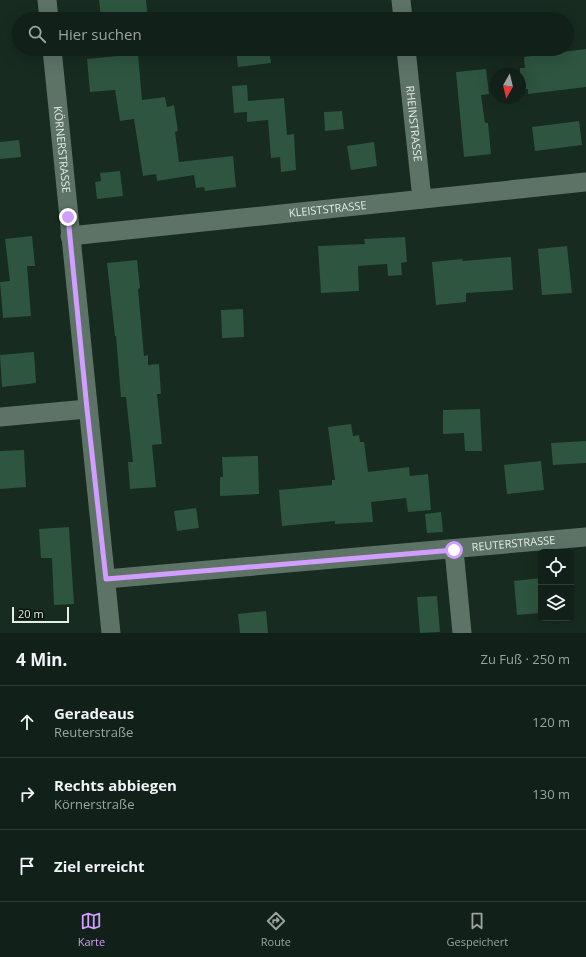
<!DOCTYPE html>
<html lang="de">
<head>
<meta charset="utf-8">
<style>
  body { margin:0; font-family:"Open Sans",sans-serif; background:#1a2821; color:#f1f3f6 }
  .controls { position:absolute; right:12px; bottom:12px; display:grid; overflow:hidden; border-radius:6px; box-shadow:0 4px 16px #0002 }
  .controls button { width:36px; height:36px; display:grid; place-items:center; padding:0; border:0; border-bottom:1px solid #303e37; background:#112018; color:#f1f3f6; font:20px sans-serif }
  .compass { position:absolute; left:490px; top:68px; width:36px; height:36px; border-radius:50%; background:#112018; box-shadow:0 4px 16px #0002; rotate:188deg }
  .scale { position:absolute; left:12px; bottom:10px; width:57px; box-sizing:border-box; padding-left:4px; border:2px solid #e1ede5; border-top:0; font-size:11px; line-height:14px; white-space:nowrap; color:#e1ede5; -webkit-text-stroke:3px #09120c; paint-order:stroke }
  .stop { position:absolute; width:12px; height:12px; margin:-9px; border:3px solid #d19dfe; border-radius:50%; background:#fff }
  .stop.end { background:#d19dfe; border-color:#fff; box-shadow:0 1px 4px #0008 }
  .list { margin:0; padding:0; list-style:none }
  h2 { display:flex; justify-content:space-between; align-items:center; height:52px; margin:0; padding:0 16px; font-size:17px }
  h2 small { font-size:13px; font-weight:400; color:#9ca3a2 }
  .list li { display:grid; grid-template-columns:26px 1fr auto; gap:12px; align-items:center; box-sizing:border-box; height:72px; padding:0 16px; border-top:1px solid #303e37 }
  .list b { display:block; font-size:15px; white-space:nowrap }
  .list p { margin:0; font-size:13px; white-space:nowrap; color:#9ca3a2 }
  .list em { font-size:13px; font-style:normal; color:#9ca3a2 }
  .icon { flex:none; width:22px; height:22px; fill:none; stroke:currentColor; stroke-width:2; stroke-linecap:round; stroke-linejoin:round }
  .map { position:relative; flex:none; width:586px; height:633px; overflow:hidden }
  .search { position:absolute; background:#112018; box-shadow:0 4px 16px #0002; left:12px; right:12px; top:12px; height:44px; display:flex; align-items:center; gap:10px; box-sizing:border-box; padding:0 14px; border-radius:22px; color:#9ca3a2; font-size:15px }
  .sheet { height:268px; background:#112018 }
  nav { display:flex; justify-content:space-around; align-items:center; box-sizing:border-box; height:56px; border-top:1px solid #303e37; background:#112018; font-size:11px; color:#9ca3a2 }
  nav a { display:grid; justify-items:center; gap:2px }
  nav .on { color:#d19dfe }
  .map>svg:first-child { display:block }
  .building { fill:#2d553f }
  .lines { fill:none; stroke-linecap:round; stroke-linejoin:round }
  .minor { stroke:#5d7366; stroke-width:19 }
  .route { stroke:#d19dfe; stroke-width:5 }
  .labels { text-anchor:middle; stroke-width:3; stroke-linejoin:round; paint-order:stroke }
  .street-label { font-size:11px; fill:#e1ede5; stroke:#09120c }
</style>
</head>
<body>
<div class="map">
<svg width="586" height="633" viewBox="0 0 586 633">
  <rect width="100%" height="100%" fill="#172b20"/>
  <!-- building -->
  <path class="building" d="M99,0H146L148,19H101Z
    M236,49H269L271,63L238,67Z
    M586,49V87L528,94V89L520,90V68H525L524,57Z
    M138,54L142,100L165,97L167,107L174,105L178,131L175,132L179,162L233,156L236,187L205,191L204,187L196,188L194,175L157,181L156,174L143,176L134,119L120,121L115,90L90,92L87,59Z
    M486,69L489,94L481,95L485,123H488L491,154L464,157L456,72Z
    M247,85L248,101L284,98L287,135L294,134L296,170L281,172L280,157L271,158L268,120L247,122V112L234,113L232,86Z
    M342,111L344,129L325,131L324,112Z
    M579,121L582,145L535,151L532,127Z
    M19,140L21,157L0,159V142Z
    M374,142L377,166L351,170L347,146Z
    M120,171L123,196L97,199L95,182L101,181L100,173Z
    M32,236L35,266H27L31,316L3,318L0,282L10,281L5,239Z
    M405,237L407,262L401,263L402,275L388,276L387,264L358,266L359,291L321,293L318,246L365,244L364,239Z
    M567,246L572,293L542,295L538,249Z
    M511,257L513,290L466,293V302L436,305L432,262L462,259L463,261Z
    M137,260L140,288L138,289L144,356L148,355V365L159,364L161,394H157L162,444L152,445L156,487L130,489L128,462H133L126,397H121L116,336H115L107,263Z
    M243,309L244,337L222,338L221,310Z
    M34,352L36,383L2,387L0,355Z
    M480,409L482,451H465L464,433L443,434V410Z
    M351,424L353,436L359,435L360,442H364L368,472L409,467L410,476L428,474L431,510L408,512L406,498L371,502L373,522L335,524V521L282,526L279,490L332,485V480H335L328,427Z
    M586,441V463L553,465L551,443Z
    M24,450L26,487L0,489V451Z
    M258,456L259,494L220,496V477H223L222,457Z
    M541,461L544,490L507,494L504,465Z
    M196,508L199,528L177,531L174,511Z
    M441,512L443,532L427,533L425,514Z
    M69,527L74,604L54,605L52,558H41L39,529Z
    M541,578V613L517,615L514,581Z
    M437,596L440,632L420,633L417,597Z
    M266,611L268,633H240L238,614Z"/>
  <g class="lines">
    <!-- minor -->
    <g class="minor">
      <path d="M47,0L49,19"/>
      <path d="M401,0L403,19"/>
      <path id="s1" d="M52,49L111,633"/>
      <path id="s2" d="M406,49L422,199"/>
      <path id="s3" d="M70,236L586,182"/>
      <path d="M0,417L87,409"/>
      <path d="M454,550L462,633"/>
      <path id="s4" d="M106,579L586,537"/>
    </g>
  </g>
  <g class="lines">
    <!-- route -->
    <path class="route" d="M68,217L87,409L106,579L454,550"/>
  </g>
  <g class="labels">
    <!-- street labels -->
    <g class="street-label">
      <text dy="4" stroke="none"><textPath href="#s2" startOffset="75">RHEINSTRASSE</textPath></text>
      <text dy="4" stroke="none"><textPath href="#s1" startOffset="101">KÖRNERSTRASSE</textPath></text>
      <text dy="4" stroke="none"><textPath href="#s3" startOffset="259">KLEISTSTRASSE</textPath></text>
      <text dy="4" stroke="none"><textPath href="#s4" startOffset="409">REUTERSTRASSE</textPath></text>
    </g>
  </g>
</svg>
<div class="controls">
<button><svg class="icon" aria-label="locate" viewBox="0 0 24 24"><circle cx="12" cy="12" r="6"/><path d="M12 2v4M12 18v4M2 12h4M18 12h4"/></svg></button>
<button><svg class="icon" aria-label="layers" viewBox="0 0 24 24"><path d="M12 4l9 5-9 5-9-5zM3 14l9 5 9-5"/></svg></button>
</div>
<svg class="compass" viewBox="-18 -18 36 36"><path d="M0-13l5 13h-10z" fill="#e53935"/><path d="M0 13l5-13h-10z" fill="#9ca3a2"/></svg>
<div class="scale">20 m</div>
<div class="stop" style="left:454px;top:550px"></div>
<div class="stop end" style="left:68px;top:217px"></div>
<div class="search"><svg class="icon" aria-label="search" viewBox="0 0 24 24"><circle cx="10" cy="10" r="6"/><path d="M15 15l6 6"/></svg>Hier suchen</div>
</div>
<section class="sheet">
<h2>4 Min.<small>Zu Fuß · 250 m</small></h2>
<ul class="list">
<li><svg class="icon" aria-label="ahead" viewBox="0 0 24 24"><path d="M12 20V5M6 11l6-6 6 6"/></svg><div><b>Geradeaus</b><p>Reuterstraße</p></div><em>120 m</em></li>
<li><svg class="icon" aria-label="right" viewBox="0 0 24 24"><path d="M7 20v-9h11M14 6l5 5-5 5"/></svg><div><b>Rechts abbiegen</b><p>Körnerstraße</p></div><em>130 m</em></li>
<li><svg class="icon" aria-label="arrive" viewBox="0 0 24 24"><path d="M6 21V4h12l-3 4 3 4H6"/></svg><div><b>Ziel erreicht</b></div></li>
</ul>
</section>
<nav>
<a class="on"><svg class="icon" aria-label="map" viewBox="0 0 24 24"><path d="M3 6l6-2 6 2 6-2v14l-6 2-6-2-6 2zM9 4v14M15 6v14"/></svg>Karte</a>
<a><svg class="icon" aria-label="directions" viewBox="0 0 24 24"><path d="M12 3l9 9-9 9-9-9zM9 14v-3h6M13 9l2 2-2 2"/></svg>Route</a>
<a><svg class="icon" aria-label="saved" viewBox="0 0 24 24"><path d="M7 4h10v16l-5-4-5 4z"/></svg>Gespeichert</a>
</nav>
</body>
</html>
